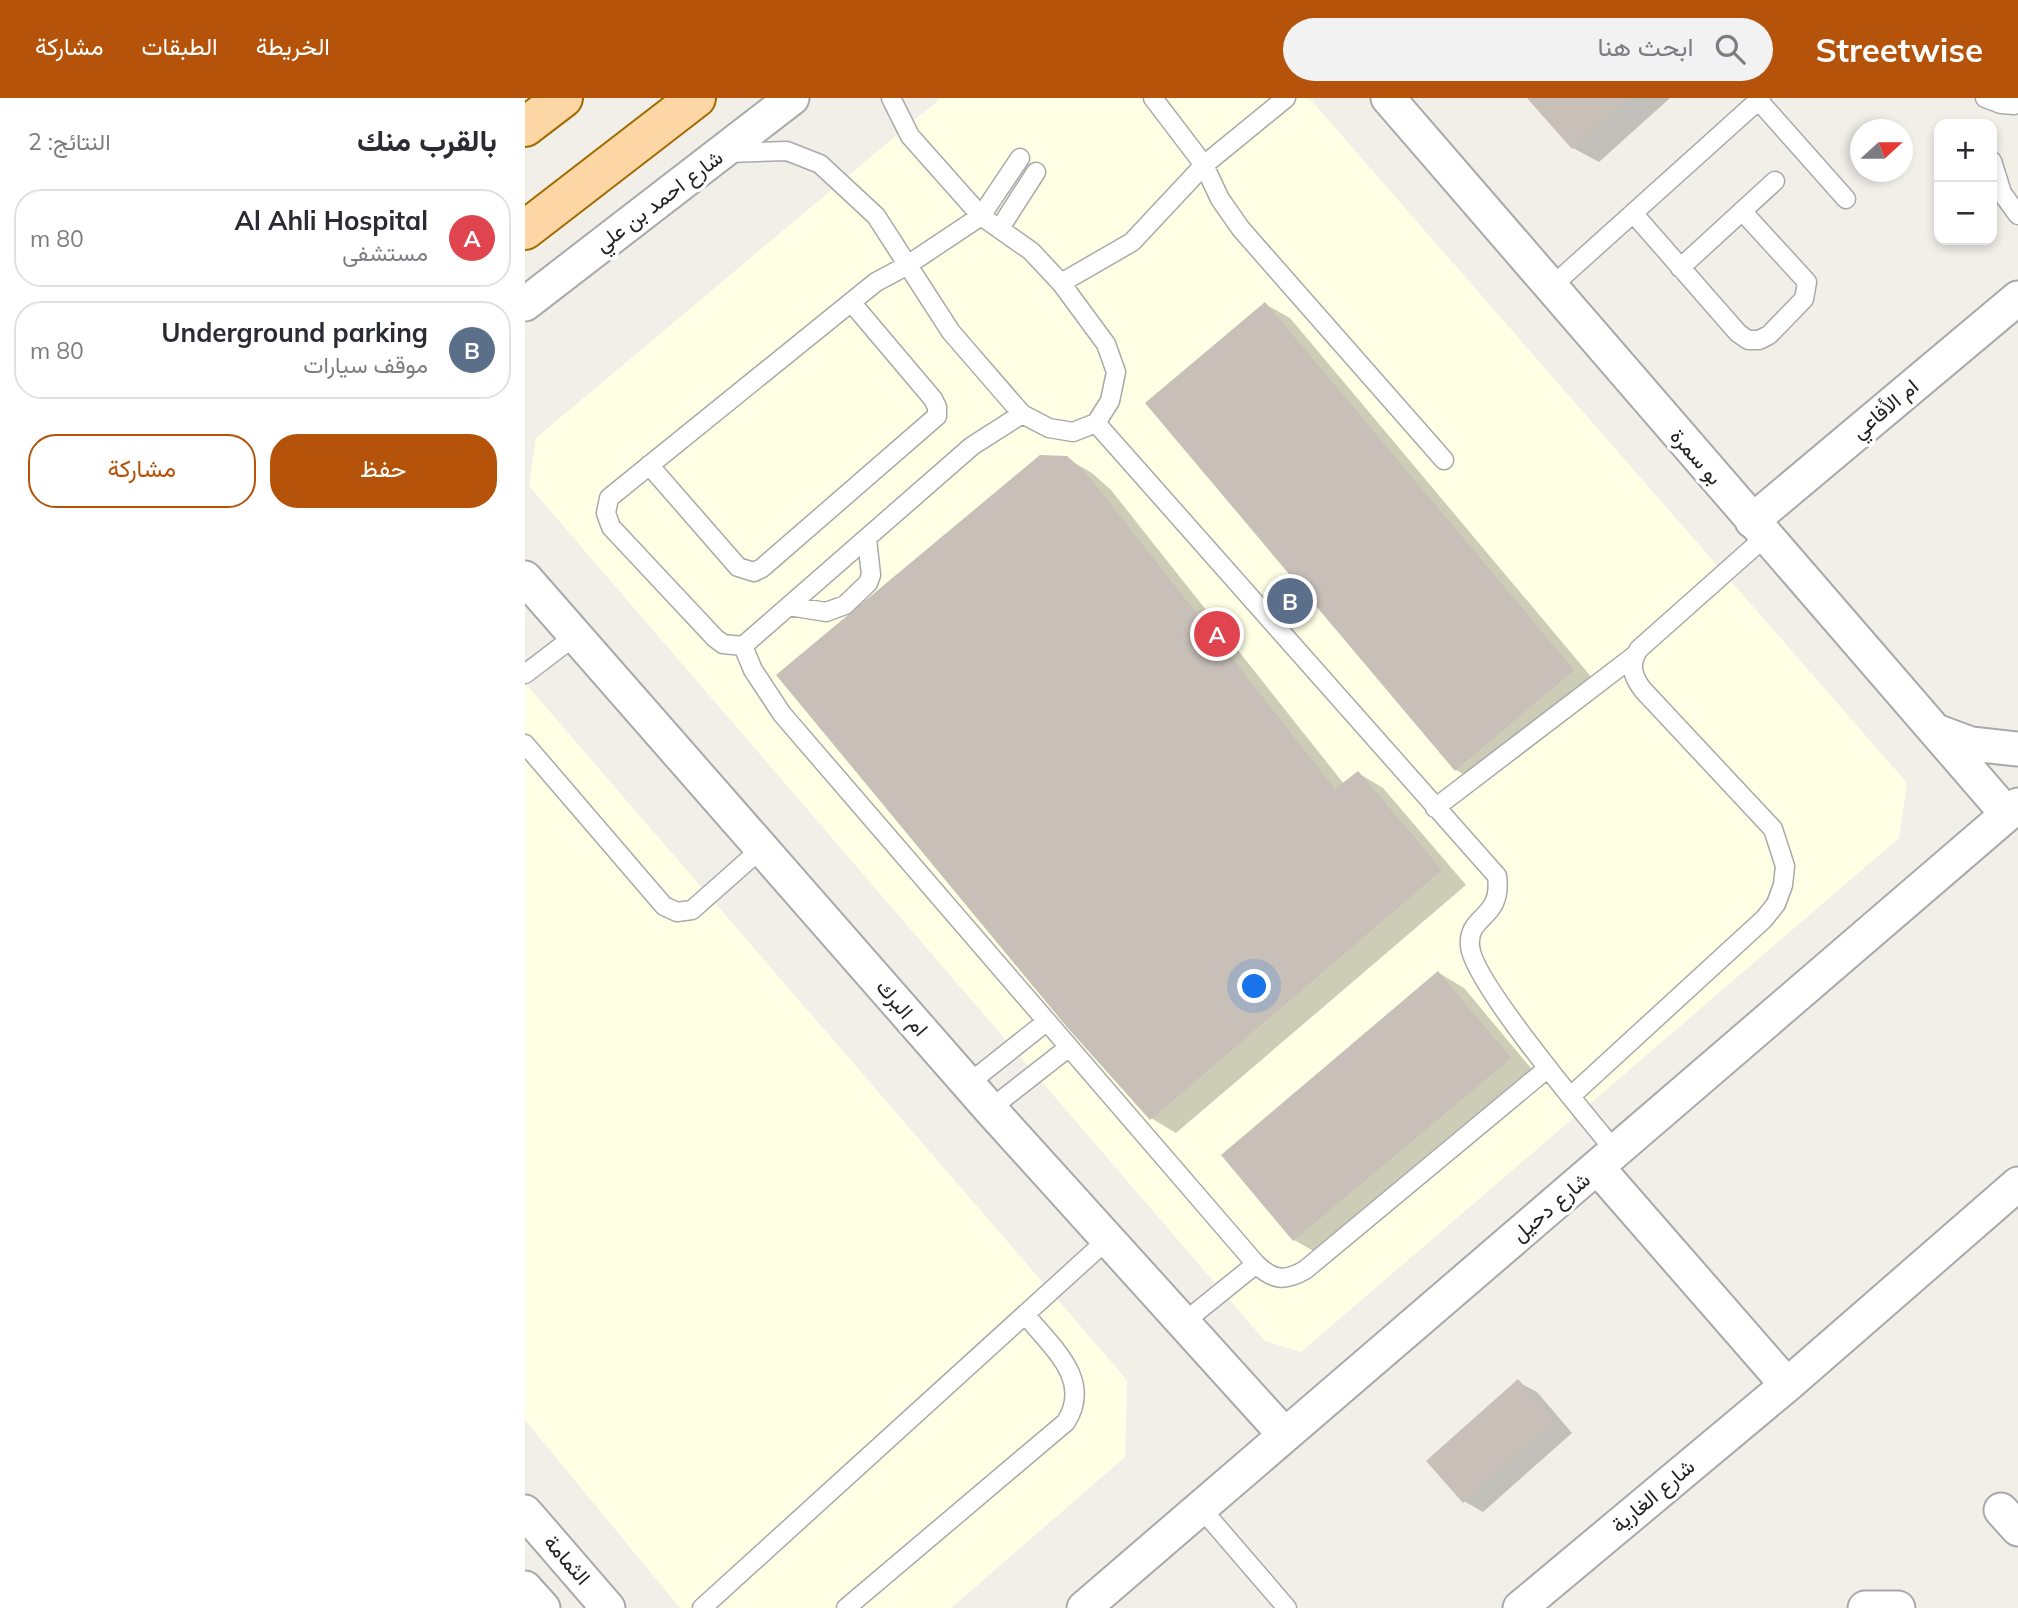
<!DOCTYPE html>
<html lang="ar">
<head>
<meta charset="utf-8">
<style>
  body { margin:0; font-family:Mulish,Vazirmatn,sans-serif; background:#f2f2f3; color:#2b2b33; direction:rtl }
  .controls { position:absolute; right:21px; top:21px; display:grid; overflow:hidden; border-radius:14px; box-shadow:0 4px 10px #0003 }
  .controls button { width:63px; height:63px; display:grid; place-items:center; padding:0; border:0; border-bottom:2px solid #e1e1e2; background:#fff; color:#2b2b33; font:35px sans-serif }
  .compass { position:absolute; left:1325px; top:21px; width:63px; height:63px; border-radius:50%; background:#fff; box-shadow:0 4px 10px #0003; rotate:69deg }
  .you { position:absolute; left:730px; top:889px; width:24px; height:24px; margin:-18px; border:5px solid #fff; border-radius:50%; background:#1a73e8; box-shadow:0 0 0 10px #1a73e833 }
  .badge { display:grid; place-items:center; width:46px; height:46px; border-radius:50%; background:#b45309; color:#fff; font-size:23px; font-weight:700 }
  .pin { position:absolute; translate:-50% -50%; border:4px solid #fff; box-shadow:0 2px 7px #0006 }
  .list { margin:0; padding:0; list-style:none }
  h2 { display:flex; justify-content:space-between; align-items:center; height:91px; margin:0; padding:0 28px; font-size:30px }
  h2 small { font-size:23px; font-weight:400; color:#7c7c81 }
  .list li { display:grid; grid-template-columns:46px 1fr auto; gap:21px; align-items:center; box-sizing:border-box; height:98px; margin:0 14px 14px; padding:0 14px; border:2px solid #e1e1e2; border-radius:28px }
  .list b { display:block; font-size:26px; white-space:nowrap }
  .list p { margin:0; font-size:23px; white-space:nowrap; color:#7c7c81 }
  .list em { font-size:23px; font-style:normal; color:#7c7c81 }
  .actions { display:flex; gap:14px; padding:21px 28px }
  .actions a { flex:1; padding:16px 0; border:2px solid #b45309; border-radius:28px; text-align:center; font-size:24px; color:#b45309 }
  .actions .main { background:#b45309; color:#fff }
  .icon { flex:none; width:38px; height:38px; fill:none; stroke:currentColor; stroke-width:2; stroke-linecap:round; stroke-linejoin:round }
  .map { position:relative; flex:none; width:1493px; height:1510px; overflow:hidden; direction:ltr }
  header { display:flex; align-items:center; gap:42px; box-sizing:border-box; height:98px; padding:0 35px; background:#b45309; color:#fff }
  header strong { font-size:33px }
  nav { display:flex; gap:38px; margin-inline-start:auto; font-size:24px }
  .search { width:490px; height:63px; background:#f2f2f3; display:flex; align-items:center; gap:18px; box-sizing:border-box; padding:0 24px; border-radius:38px; color:#7c7c81; font-size:26px }
  main { display:flex }
  aside { flex:1; background:#fff }
  .map>svg:first-child { display:block }
  .education { fill:#ffffe5 }
  .shadow { fill:#0003 }
  .building { fill:#c7bfb8 }
  .lines { fill:none; stroke-linecap:round; stroke-linejoin:round }
  .lane-casing { stroke:#a9a9a9; stroke-width:21 }
  .street-casing { stroke:#a9a9a9; stroke-width:37 }
  .primary-casing { stroke:#a06b00; stroke-width:42 }
  .lane { stroke:#fff; stroke-width:18 }
  .street { stroke:#fff; stroke-width:33 }
  .primary { stroke:#fcd6a4; stroke-width:38 }
  .labels { text-anchor:middle; stroke-width:7; stroke-linejoin:round; paint-order:stroke }
  .street-label { font-size:21px; fill:#222; stroke:#fff }
</style>
</head>
<body>
<header>
<strong>Streetwise</strong>
<div class="search"><svg class="icon" aria-label="search" viewBox="0 0 24 24"><circle cx="10" cy="10" r="6"/><path d="M15 15l6 6"/></svg>ابحث هنا</div>
<nav><a>الخريطة</a><a>الطبقات</a><a>مشاركة</a></nav>
</header>
<main>
<div class="map">
<svg width="1493" height="1510" viewBox="0 0 1493 1510">
  <rect width="100%" height="100%" fill="#f2efe9"/>
  <!-- education -->
  <path class="education" d="M416,0H784L1382,685L1374,740L776,1254L740,1243L4,388L11,340Z
    M0,585L602,1282L600,1359L426,1510H155L0,1322Z"/>
  <!-- shadow -->
  <path class="shadow" d="M1004,0H1145L1074,64L1048,50Z
    M740,206L765,220L1073,587L956,686L931,672Z
    M541,360L567,375L586,392L819,686L833,675L858,690L941,787L651,1035L626,1020Z
    M914,875L939,890L1010,975L794,1156L769,1142Z
    M993,1284L1012,1294L1047,1335L958,1414L939,1403Z"/>
  <!-- building -->
  <path class="building" d="M1002,0H1104L1047,51Z
    M740,204L1049,572L930,673L620,305Z
    M515,357L542,358L561,375L810,691L833,673L917,772L625,1022L541,928L251,577Z
    M913,873L986,960L768,1143L696,1057Z
    M993,1281L1030,1323L938,1405L901,1363Z"/>
  <g class="lines">
    <defs>
      <path id="lane" d="M628,0L679,67L761,0
        M1460,0L1476,6L1489,7
        M1234,3L1321,101
        M203,55L262,53L295,66L351,118L426,234L497,316L524,330L548,334L571,325L585,303L591,274L581,246L536,185L506,153L456,118L385,38L366,0
        M495,60L456,118L381,168L351,184L84,400L81,415L86,429L190,540L198,546L218,548L447,348L497,316
        M1467,63L1477,95L1493,117
        M1108,115L1213,235L1223,242H1234L1244,237L1279,201L1282,184L1217,113
        M475,130L511,74
        M1155,170L1250,83
        M536,185L607,144L679,67L695,101L716,131L919,362
        M1026,189L1236,0
        M571,325L972,778C978,822 942,816 945,848C947,883 1063,1020 1091,1054
        M124,367L213,469L229,474L237,470L412,318V309L408,301L326,204
        M264,508L301,514L320,507L343,485L346,477L342,441
        M218,548L228,572L257,616L731,1166C748,1182 759,1184 780,1172L1023,970
        M0,576L50,538
        M0,646L139,808L152,814L167,812L237,750
        M910,710L1109,558
        M443,986L521,924
        M1046,998L1239,821L1251,806L1258,787L1260,768L1248,731L1118,592C1107,578 1104,566 1114,551L1240,439
        M465,1011L543,950
        M658,1225L731,1166
        M675,1409L762,1510
        M177,1510L583,1141
        M321,1510L541,1324C568,1281 526,1249 500,1216"/>
      <path id="street" d="M863,0L1482,716
        M0,206L267,0
        M1227,423L1493,200
        M0,480L465,1011L759,1336
        M1411,633L1446,646L1493,651
        M1072,1069L1262,1287
        M1476,1412L1493,1431
        M0,1414L83,1510
        M0,1490L18,1510
        M559,1510L1493,707
        M995,1510L1262,1287L1493,1086
        M1340,1510H1373"/>
      <path id="primary" d="M0,29L38,0
        M0,132L171,0"/>
    </defs>
    <!-- lane casing -->
    <use href="#lane" class="lane-casing"/>
    <!-- street casing -->
    <use href="#street" class="street-casing"/>
    <!-- primary casing -->
    <use href="#primary" class="primary-casing"/>
    <!-- lane -->
    <use href="#lane" class="lane"/>
    <!-- street -->
    <use href="#street" class="street"/>
    <!-- primary -->
    <use href="#primary" class="primary"/>
  </g>
  <g class="labels">
    <!-- street labels -->
    <g class="street-label">
      <text transform="translate(134 103) rotate(-37)" y="7">شارع احمد بن علي</text>
      <text transform="translate(1360 311) rotate(-40)" y="7">ام الأفاعي</text>
      <text transform="translate(1171 359) rotate(49)" y="7">بو سمرة</text>
      <text transform="translate(377 910) rotate(49)" y="7">ام البرك</text>
      <text transform="translate(1026 1109) rotate(-40)" y="7">شارع دحيل</text>
      <text transform="translate(1128 1398) rotate(-40)" y="7">شارع الغارية</text>
      <text transform="translate(42 1462) rotate(49)" y="7">الثمامة</text>
    </g>
  </g>
</svg>
<div class="controls">
<button>+</button>
<button>−</button>
</div>
<svg class="compass" viewBox="-18 -18 36 36"><path d="M0-13l5 13h-10z" fill="#e53935"/><path d="M0 13l5-13h-10z" fill="#7c7c81"/></svg>
<div class="you"></div>
<div class="pin badge" style="left:692px;top:536px;background:#e0444e">A</div>
<div class="pin badge" style="left:765px;top:503px;background:#5c6f8a">B</div>
</div>
<aside>
<h2>بالقرب منك<small>النتائج: 2</small></h2>
<ul class="list">
<li><span class="badge" style="background:#e0444e">A</span><div><b>Al Ahli Hospital</b><p>مستشفى</p></div><em>80 m</em></li>
<li><span class="badge" style="background:#5c6f8a">B</span><div><b>Underground parking</b><p>موقف سيارات</p></div><em>80 m</em></li>
</ul>
<div class="actions"><a class="main">حفظ</a><a>مشاركة</a></div>
</aside>
</main>
</body>
</html>
